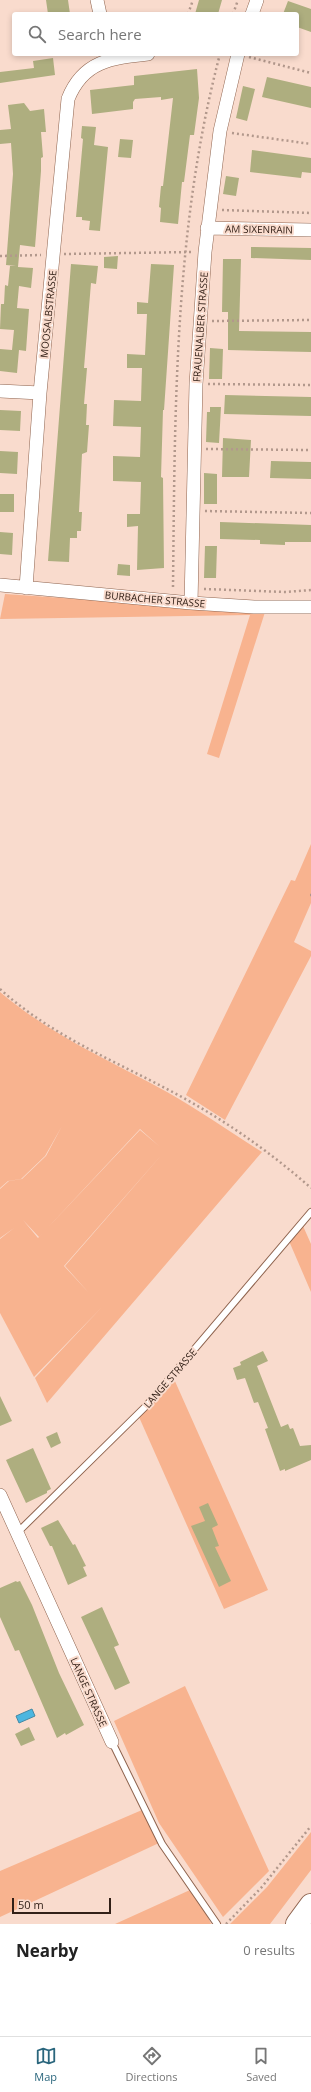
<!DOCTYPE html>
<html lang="en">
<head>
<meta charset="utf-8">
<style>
  body { margin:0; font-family:"Open Sans",sans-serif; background:#f6f6f6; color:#222 }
  .scale { position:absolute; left:12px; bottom:10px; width:99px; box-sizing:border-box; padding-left:4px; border:2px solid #322017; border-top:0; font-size:11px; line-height:14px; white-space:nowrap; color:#322017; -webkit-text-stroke:3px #f9dbcd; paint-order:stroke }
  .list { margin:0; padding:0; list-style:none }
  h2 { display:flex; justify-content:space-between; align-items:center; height:52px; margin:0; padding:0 16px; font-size:17px }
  h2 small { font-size:13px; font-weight:400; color:#767676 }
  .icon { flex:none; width:22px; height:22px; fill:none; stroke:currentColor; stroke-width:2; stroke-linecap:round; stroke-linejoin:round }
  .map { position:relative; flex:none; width:311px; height:1924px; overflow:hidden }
  .search { position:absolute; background:#fff; box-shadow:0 2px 6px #0003; left:12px; right:12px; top:12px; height:44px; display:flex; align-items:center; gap:10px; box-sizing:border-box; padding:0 14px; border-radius:4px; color:#767676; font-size:15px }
  .sheet { height:112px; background:#fff }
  nav { display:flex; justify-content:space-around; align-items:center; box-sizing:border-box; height:56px; border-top:1px solid #e0e0e0; background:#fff; font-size:11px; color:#767676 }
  nav a { display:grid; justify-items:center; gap:2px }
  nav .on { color:#2a667d }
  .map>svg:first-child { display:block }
  .green { fill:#f8b38f; fill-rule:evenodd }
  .water { fill:#4cb6e0; stroke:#4489a4 }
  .building { fill:#aeae7f }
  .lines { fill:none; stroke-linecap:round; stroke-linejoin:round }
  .lane-casing { stroke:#8f644f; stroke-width:8 }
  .street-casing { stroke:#8f644f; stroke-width:14 }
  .highway-casing { stroke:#8f644f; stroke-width:24 }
  .path { stroke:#b2988c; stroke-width:2.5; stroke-dasharray:2 3; stroke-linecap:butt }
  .lane { stroke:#fff; stroke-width:6 }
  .street { stroke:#fff; stroke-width:13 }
  .highway { stroke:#fff; stroke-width:22 }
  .labels { text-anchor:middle; stroke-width:4; stroke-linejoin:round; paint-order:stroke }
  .street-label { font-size:10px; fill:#322017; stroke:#f9dbcd }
</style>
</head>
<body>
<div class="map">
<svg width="311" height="1924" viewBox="0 0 311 1924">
  <rect width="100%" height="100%" fill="#f9dbcd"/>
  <!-- green -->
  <path class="green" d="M5,594L265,612L219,758L207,754L250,615L0,619Z
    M311,844V903L294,942L311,951V956L225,1120L186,1095L291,880L295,881Z
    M0,992C52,1036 109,1060 167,1092C199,1110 230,1132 262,1152L47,1403L35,1378L102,1307L34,1377L0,1313V1239L14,1228L0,1238V1189L9,1181L22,1179L46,1156L62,1126L103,1084L62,1126L45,1156L21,1179L8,1181L0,1188ZM140,1129L159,1146L140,1130L38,1238L23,1220L39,1237ZM165,1151L65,1266L89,1293L64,1266Z
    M303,1226L311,1244V1292L289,1241Z
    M174,1379L268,1590L224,1609L139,1417Z
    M185,1686L269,1871L223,1917L159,1823L114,1721Z
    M142,1810L159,1843L0,1917V1871Z
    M311,1832V1870L270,1924H230L267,1887Z
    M190,1890L208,1917L211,1924H115Z"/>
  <!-- water -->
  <path class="water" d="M32,1709L35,1716L19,1723L16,1716Z"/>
  <!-- building -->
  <path class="building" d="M46,0H68L70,14H48Z
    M199,0H222L218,14H195Z
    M288,1L311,9V32L297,27V14H283Z
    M53,58L55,75L0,83V72L34,68L33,61Z
    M197,69L199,98L194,135H190L184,182H182L178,224L160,222L161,208L159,207L161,186H163L173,98L161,100V97L135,99L133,102V109L92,114L90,90L134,85V76Z
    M267,77L311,87V108L262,97Z
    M243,86L255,89L247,121L236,118Z
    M24,103L30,111L44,109L46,132H41L43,157L41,158V171L35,247L20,245L18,267L33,268L31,288L19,286L17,308L29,309L26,351L19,350L17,373L0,371V349L12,350L14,330L0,329L1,304H4L5,285L8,286L10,266H16L6,265L13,174L11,143L0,144V130L11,129L8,105Z
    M82,126L96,127L94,145L108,147L100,231L89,230L90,221L82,220V217H76L83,139L81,138Z
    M120,139L133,140L131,158L118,157Z
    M252,150L311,158V173L302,172L301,178L250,172Z
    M226,176L239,178L236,196L223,194Z
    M251,247L311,248V260L251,258Z
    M118,256L117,269L104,268V257Z
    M223,259H241L239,331L311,332V352L228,350V312H222Z
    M71,264L98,266L96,284L91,283L84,368H87L84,404H87L86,425H89L87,452L82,454L79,512H82L81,531H77V538H70L69,562L48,561Z
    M151,264L174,265L164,410H163L161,477L163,478L164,568L137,570L138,526L127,527V514H140L141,482L113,481V456L140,457L141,427L113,426L114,400L141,401L142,368H127V354L145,355L147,314H137V302L148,303Z
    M210,348L223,349L222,379H209Z
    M225,395L311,397V416L224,414Z
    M210,407H221L219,443L206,442L207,412H210Z
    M0,410L21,411L20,431L0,430Z
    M223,438L251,440L249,477H222Z
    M0,451L18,452L17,474L0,473Z
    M271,461L311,462V479L270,478Z
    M204,473L217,474V504H204Z
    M0,494H14V512H0Z
    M220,522L311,525V542H285V545L260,544V540L220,539Z
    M0,532L13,533L12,555L0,554Z
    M205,546H217L216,578H204Z
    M118,564L130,565V576L117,575Z
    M263,1351L268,1361L257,1366L281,1427L288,1424L290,1429L293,1428L300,1446L311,1445V1460L285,1471V1469L280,1471L265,1429L268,1428L258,1402L254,1403L245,1378L237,1380L233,1368L241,1365L240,1362Z
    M0,1396L12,1421L0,1426Z
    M57,1432L61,1443L51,1448L46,1437Z
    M33,1448L51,1489L47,1491V1493L26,1503L6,1460Z
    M208,1503L218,1525L212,1528L219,1546L215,1547L231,1581L219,1587L191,1526L205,1521L199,1507Z
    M58,1520L73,1545L75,1544L86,1566L83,1567L87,1576L68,1585L52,1546H50L41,1528Z
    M16,1581L17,1582L20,1581L32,1605L59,1673L84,1725L66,1735L65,1733L57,1738L19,1650L15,1651L0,1617V1588Z
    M102,1607L119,1645L114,1647L130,1683L115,1690L81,1617Z
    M29,1727L35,1740L21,1746L15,1734Z"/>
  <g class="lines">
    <defs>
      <path id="lane" d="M17,1533L147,1405L311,1212
        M112,1742L162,1844L217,1924"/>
      <path id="street" d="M97,0L100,14
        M252,14L257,0
        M207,228L311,230
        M0,391L40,393
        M0,585L191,603L254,607H311
        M26,588L40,393L68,99C83,61 111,58 148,54
        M191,603L196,384L205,252L220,131L238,54
        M0,1495L112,1742"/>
      <path id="highway" d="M297,1924L311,1905"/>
    </defs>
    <!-- lane casing -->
    <use href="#lane" class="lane-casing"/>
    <!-- street casing -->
    <use href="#street" class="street-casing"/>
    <!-- highway casing -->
    <use href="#highway" class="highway-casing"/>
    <!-- path -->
    <path class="path" d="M188,14L193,0
      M233,14L238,0
      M249,57L311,73
      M232,133L311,144
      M222,210L311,213
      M64,254L193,252
      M0,256L41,255
      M212,321L311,320
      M208,384L311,385
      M206,449L311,450
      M205,511L311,513
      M173,587C175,409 174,228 220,54
      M204,589L286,592L311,590
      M310,895H311
      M0,989C58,1042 134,1068 201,1108C240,1131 277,1158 311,1188
      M226,1924L261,1888L311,1826"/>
    <!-- lane -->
    <use href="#lane" class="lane"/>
    <!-- street -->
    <use href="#street" class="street"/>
    <!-- highway -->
    <use href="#highway" class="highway"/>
  </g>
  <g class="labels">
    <!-- street labels -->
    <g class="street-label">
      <text transform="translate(259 229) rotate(1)" y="4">AM SIXENRAIN</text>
      <text transform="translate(48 314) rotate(-84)" y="4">MOOSALBSTRASSE</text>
      <text transform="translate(200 327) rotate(-86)" y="4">FRAUENALBER STRASSE</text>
      <text transform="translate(155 599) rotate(5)" y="4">BURBACHER STRASSE</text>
      <text transform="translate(170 1378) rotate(-49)" y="4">LANGE STRASSE</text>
      <text transform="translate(89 1692) rotate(66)" y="4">LANGE STRASSE</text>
    </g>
  </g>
</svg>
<div class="scale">50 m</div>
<div class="search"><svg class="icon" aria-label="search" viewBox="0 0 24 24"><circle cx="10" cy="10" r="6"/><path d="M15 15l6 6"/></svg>Search here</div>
</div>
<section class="sheet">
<h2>Nearby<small>0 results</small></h2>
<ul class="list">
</ul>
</section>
<nav>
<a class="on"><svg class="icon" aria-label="map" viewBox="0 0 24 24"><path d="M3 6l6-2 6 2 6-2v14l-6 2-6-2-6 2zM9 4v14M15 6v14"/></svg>Map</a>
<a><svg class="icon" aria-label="directions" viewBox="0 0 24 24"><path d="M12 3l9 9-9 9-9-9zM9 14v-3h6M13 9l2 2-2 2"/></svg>Directions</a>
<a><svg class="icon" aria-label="saved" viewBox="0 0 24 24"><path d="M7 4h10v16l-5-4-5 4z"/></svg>Saved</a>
</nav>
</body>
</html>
